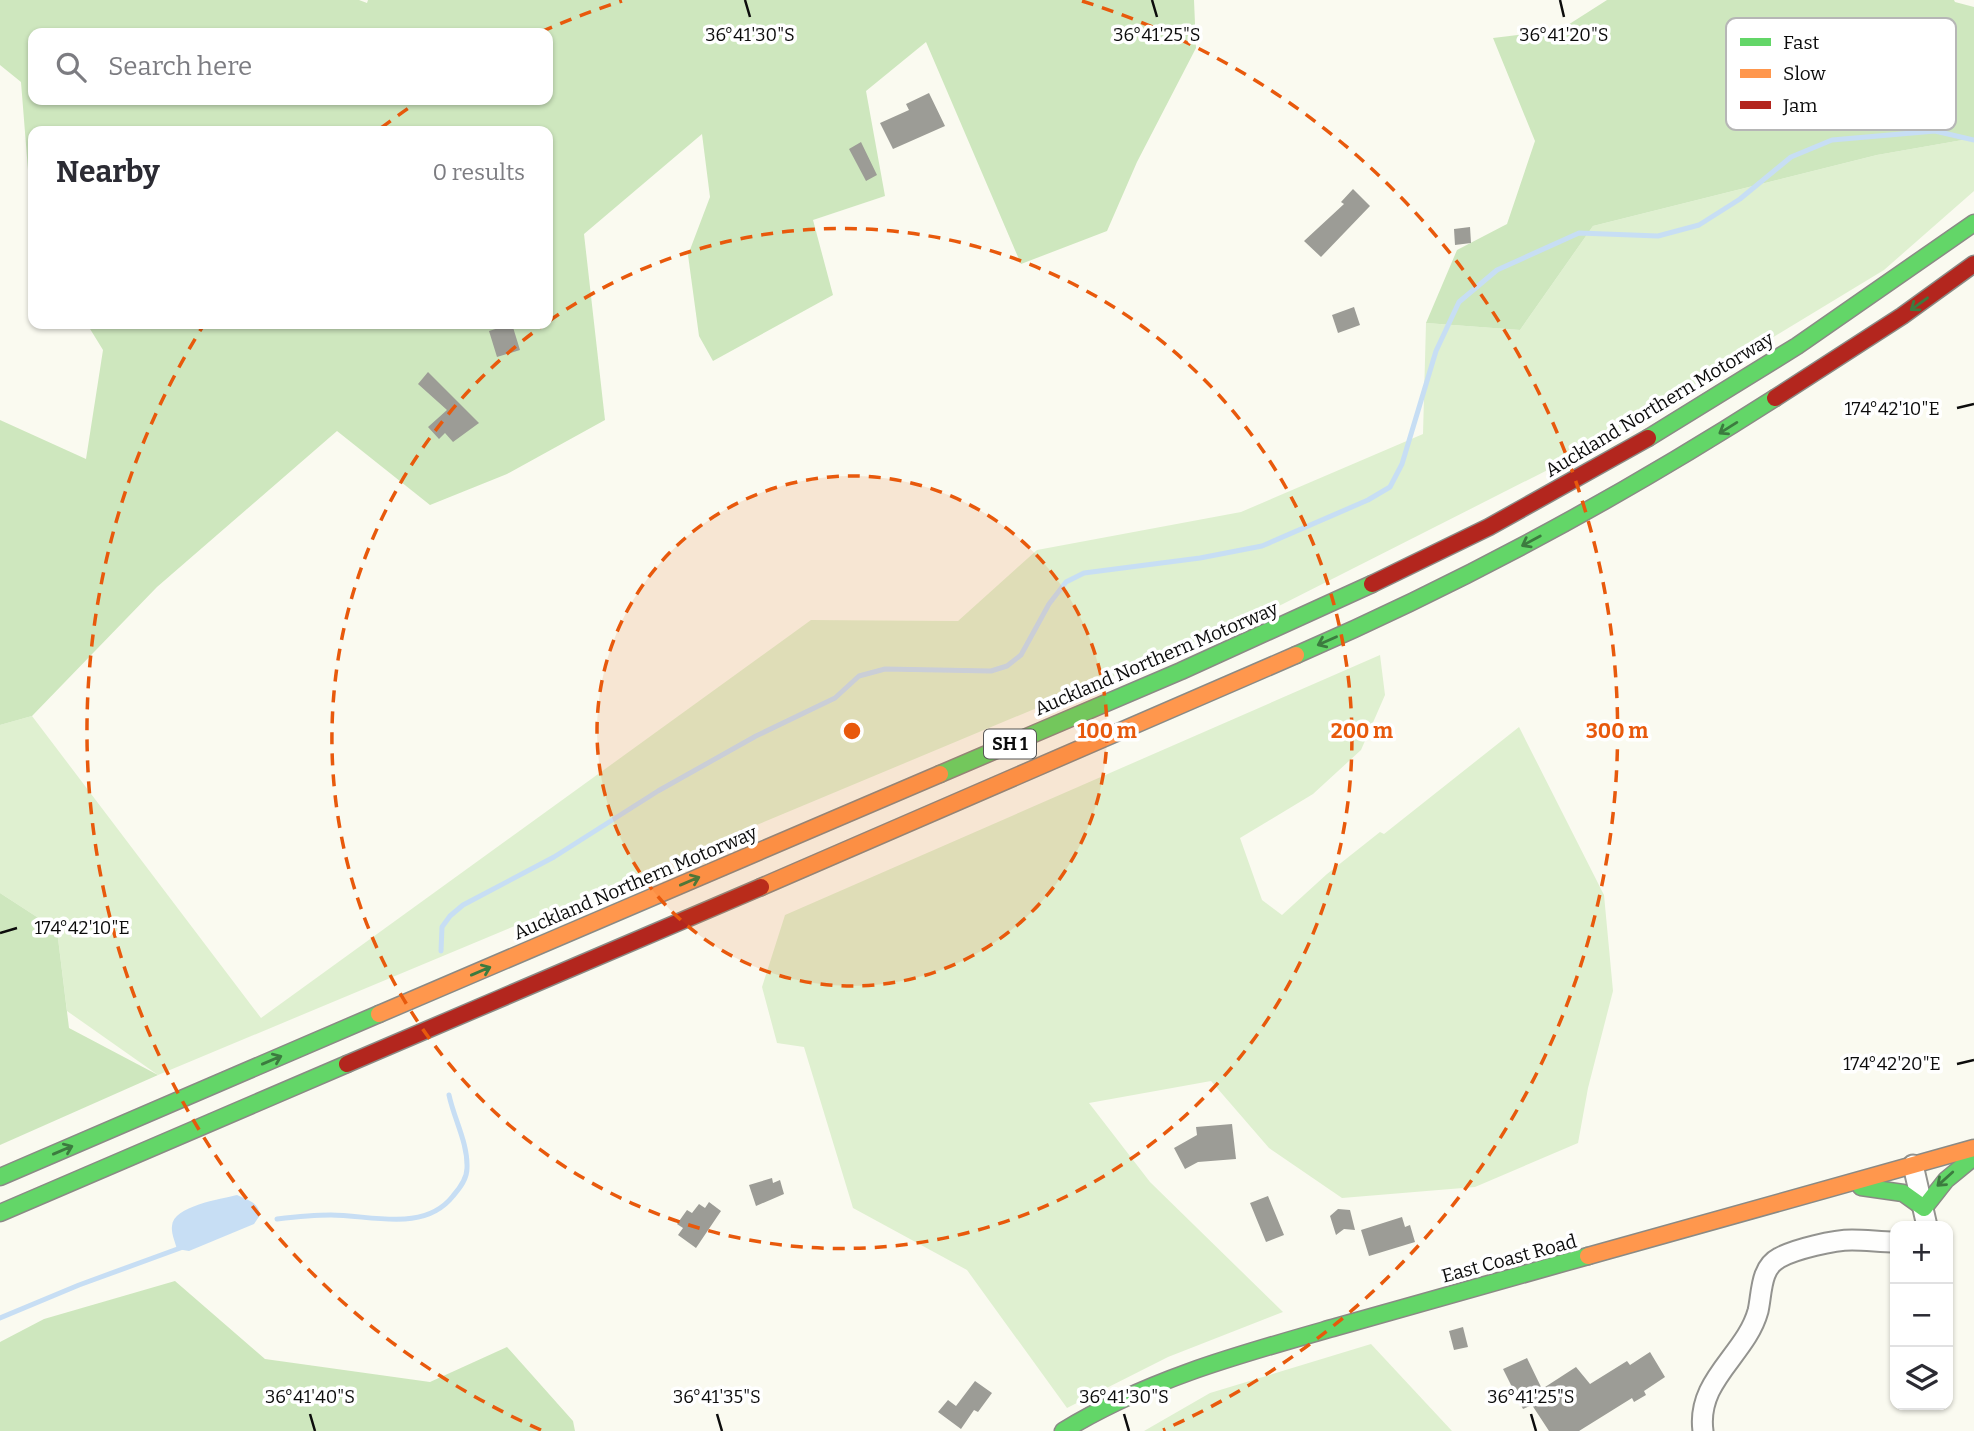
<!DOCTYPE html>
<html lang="en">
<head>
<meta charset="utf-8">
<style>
  body { margin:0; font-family:Bitter,serif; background:#f2f2f3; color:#2b2b33 }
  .controls { position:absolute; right:21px; bottom:21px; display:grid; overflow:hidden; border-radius:14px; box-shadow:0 2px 5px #0004 }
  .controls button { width:63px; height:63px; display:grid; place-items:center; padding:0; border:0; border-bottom:2px solid #e1e1e2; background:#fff; color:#2b2b33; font:35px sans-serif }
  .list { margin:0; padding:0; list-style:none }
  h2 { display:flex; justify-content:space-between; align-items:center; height:91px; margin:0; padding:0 28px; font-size:30px }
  h2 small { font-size:23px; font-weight:400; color:#7c7c81 }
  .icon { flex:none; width:38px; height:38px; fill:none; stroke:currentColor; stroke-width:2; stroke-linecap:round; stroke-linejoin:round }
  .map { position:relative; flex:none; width:1974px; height:1431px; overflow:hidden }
  .search { position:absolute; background:#fff; box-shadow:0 2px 5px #0004; left:28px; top:28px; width:525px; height:77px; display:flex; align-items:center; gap:18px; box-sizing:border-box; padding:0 24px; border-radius:14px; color:#7c7c81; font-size:26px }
  .panel { position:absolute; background:#fff; box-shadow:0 2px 5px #0004; left:28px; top:126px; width:525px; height:203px; border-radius:14px }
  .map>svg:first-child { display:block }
  .green { fill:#dff0d0 }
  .forest { fill:#cee7be; fill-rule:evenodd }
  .water { fill:#c7def4 }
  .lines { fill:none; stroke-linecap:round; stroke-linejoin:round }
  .stream { stroke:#c7def4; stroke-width:5 }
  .building { fill:#9c9c96 }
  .street-casing { stroke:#93938f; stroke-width:23 }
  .fast-casing { stroke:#8a8a85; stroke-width:19 }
  .slow-casing { stroke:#8a8a85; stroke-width:19 }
  .jam-casing { stroke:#8a8a85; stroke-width:19 }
  .street { stroke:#fefefd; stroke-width:19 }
  .fast { stroke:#63d668; stroke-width:16 }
  .slow { stroke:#ff974d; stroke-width:16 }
  .jam { stroke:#b3261e; stroke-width:16 }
  .oneway { stroke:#3c7b3f }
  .ticks { fill:none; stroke:#0c0c0c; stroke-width:2.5 }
  .ring { fill:none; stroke:#e8590c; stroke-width:3.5; stroke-dasharray:12 9 }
  .labels { text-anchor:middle; stroke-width:7; stroke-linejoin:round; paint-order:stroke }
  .shield { fill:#fff; stroke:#555; stroke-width:2 }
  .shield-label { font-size:18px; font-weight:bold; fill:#0c0c0c }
  .street-label { font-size:19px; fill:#0c0c0c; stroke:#fff }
  .key { fill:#fff; stroke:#b6b6b6; stroke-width:2 }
  .key-label { font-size:19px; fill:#0c0c0c }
  .ticks-label { font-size:18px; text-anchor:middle; fill:#0c0c0c; stroke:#fff; stroke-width:7; stroke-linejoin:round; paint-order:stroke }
  .centre { fill:#e8590c; stroke:#fff; stroke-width:3.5 }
  .ring-label { font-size:21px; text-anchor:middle; font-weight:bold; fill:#e8590c; stroke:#fff; stroke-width:7; stroke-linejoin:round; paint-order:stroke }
</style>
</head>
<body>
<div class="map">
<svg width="1974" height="1431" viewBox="0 0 1974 1431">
  <rect width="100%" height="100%" fill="#fafaf0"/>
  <!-- green -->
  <path class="green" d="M1974,138V191L1884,270L1585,451L1269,611L158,1075L67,1011L57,930L0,893V725L32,716L261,1018L811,620L958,621L1037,550L1241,512L1423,434L1426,323L1520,330L1593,226L1877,155Z
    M1380,655L1385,695L1361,750L1313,794L1240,838L1262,900L1282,915L1327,874L1380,832L1384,834L1519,727L1604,895L1613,991L1588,1088L1578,1143L1475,1187L1342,1198L1269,1148L1211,1081L1089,1103L1150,1182L1283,1312L1168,1357L1067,1408L967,1270L853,1208L804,1047L777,1043L762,987L785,915Z
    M1371,1344L1452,1431H1144L1210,1393Z"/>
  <!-- forest -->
  <path class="forest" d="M0,0H359L367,3L368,0H1194L1196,48L1137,162L1107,231L1021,264L926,42L866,91L885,196L813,220L833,295L713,361L699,336L688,255L710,197L702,134L584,234L605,420L507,474L430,505L337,431L157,587L32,716L0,725V420L86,459L103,350L87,324H548V131H33V233L21,82L0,65ZM33,33H548V100H33Z
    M1607,0H1954L1955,2L1974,7V138L1877,155L1593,226L1520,330L1426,323L1457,250L1507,224L1535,141L1493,38L1560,30Z
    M0,893L57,930L69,1028L158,1075L0,1145Z
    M175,1281L265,1359L430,1382L507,1347L573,1421L575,1431H0V1342L44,1319Z"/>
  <!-- water -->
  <path class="water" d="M237,1195C248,1200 258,1202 260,1215L254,1224L189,1251L177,1249C175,1242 171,1233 172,1226C173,1206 221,1199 237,1195Z"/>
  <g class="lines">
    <!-- stream -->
    <path class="stream" d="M441,951L442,927L450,916L463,905L554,857L658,791L756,736L835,698L859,676L885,669L991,671L1007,666L1021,655L1049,604L1066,582L1084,573L1200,558L1262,546L1368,500L1390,487L1402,464L1436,351L1459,302L1497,270L1579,233L1658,236L1699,225L1740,199L1791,157L1832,140L1935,131L1974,140
      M277,1219C294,1217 313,1215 331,1215C371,1215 424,1233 453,1196C460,1188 467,1179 467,1168C468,1143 454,1119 449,1095
      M0,1318L79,1285L183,1247"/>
  </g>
  <!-- building -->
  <path class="building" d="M929,93L945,126L893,149L880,123L909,110L906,104Z
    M861,142L877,175L866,181L849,149Z
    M1353,189L1370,206L1321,257L1304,241L1344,204L1341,202Z
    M1470,227L1471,243L1455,245L1454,229Z
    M1354,307L1360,325L1338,333L1332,315Z
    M512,324L520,350L497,357L489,331Z
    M428,372L479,423L453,442L445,433L439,439L428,427L447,410L418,384Z
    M1232,1124L1236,1159L1198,1162L1185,1169L1174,1148L1197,1135L1196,1127Z
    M772,1178L773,1183L780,1180L784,1194L756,1206L749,1185Z
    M1268,1196L1284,1235L1266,1242L1250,1203Z
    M709,1202L721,1211L696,1248L678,1235L683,1228L677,1224L687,1210L692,1213L699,1204L705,1208Z
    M1338,1209L1350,1210L1355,1230L1344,1229L1336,1235L1330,1216Z
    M1402,1217L1405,1227L1410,1225L1415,1242L1369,1256L1361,1230Z
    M1463,1327L1468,1347L1454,1350L1449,1331Z
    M1650,1352L1665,1377L1644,1391L1646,1395L1634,1402L1632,1398L1579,1431H1549L1532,1405L1523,1409L1503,1369L1527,1358L1542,1389L1576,1367L1590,1384L1627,1361L1630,1365Z
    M975,1381L992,1393L978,1412L974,1410L961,1429L938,1412L948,1400L956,1406Z"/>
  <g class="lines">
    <defs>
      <path id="street" d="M1913,1165L1927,1226
        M1703,1431C1696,1380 1746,1355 1758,1311C1762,1294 1760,1268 1779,1258C1795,1249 1834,1240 1852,1240C1867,1240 1881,1242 1895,1242"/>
      <path id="fast" d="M1648,438L1797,346L1974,223
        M1296,655C1462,583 1622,496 1775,398
        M940,774L1181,671L1372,584
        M0,1177L379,1014
        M1861,1187L1903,1193L1924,1208L1946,1180L1974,1157
        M0,1213L347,1064
        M1063,1431C1148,1379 1241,1354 1336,1327C1420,1304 1504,1280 1588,1256"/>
      <path id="slow" d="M761,887L1296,655
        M379,1014L940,774
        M1588,1256L1974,1148"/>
      <path id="jam" d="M1775,398L1902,316L1974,264
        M1372,584L1489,527L1648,438
        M347,1064L761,887"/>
    </defs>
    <!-- street casing -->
    <use href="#street" class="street-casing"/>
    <!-- fast casing -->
    <use href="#fast" class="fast-casing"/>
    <!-- slow casing -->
    <use href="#slow" class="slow-casing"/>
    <!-- jam casing -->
    <use href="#jam" class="jam-casing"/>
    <!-- street -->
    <use href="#street" class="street"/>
    <!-- fast -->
    <use href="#fast" class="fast"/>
    <!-- slow -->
    <use href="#slow" class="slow"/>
    <!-- jam -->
    <use href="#jam" class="jam"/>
  </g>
  <!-- one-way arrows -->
  <defs><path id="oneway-shaft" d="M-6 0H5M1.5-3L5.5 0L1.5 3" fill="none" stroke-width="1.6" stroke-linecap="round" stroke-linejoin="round" transform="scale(1.75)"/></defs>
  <g class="oneway">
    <use href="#oneway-shaft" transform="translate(1919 304) rotate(144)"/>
    <use href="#oneway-shaft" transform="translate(1728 428) rotate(148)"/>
    <use href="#oneway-shaft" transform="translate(1531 541) rotate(152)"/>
    <use href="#oneway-shaft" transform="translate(1327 641) rotate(156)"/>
    <use href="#oneway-shaft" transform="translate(690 881) rotate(-23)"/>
    <use href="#oneway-shaft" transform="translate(481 971) rotate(-23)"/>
    <use href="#oneway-shaft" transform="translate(272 1060) rotate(-23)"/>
    <use href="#oneway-shaft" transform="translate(63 1150) rotate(-23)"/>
    <use href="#oneway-shaft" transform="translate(1945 1179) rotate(138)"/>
  </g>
  <!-- ticks -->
  <path class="ticks" d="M745,0L750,17M1152,0L1157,17M1560,0L1564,17M1957,408L1974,404M0,933L17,928M1957,1064L1974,1060M310,1414L315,1431M717,1414L722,1431M1124,1414L1129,1431M1531,1414L1536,1431"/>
  <!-- distance rings -->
  <circle cx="852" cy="731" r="255" fill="#e8590c" fill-opacity=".12"/>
  <g class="ring">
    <circle cx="852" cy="731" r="255"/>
    <path d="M549 321A510 510 0 1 1 542 326"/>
    <path d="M541 1430A765 765 0 0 1 203 326M381 128A765 765 0 0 1 419 101M541 32A765 765 0 0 1 622 1M1082 1A765 765 0 0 1 1163 1430"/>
  </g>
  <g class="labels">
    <!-- shield labels -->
    <rect class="shield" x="984" y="729.5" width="52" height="29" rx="5"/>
    <g class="shield-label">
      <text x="1010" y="750">SH 1</text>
    </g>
    <!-- street labels -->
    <g class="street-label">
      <text transform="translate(1659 404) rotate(-31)" y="7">Auckland Northern Motorway</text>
      <text transform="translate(1156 658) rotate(-23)" y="7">Auckland Northern Motorway</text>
      <text transform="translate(635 882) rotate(-23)" y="7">Auckland Northern Motorway</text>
      <text transform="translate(1509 1258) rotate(-15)" y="7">East Coast Road</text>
    </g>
  </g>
  <!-- legend -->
  <rect x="1726" y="18" width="230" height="112" rx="10" class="key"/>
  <rect x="1740" y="38" width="31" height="8" fill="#63d668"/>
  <rect x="1740" y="69" width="31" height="9" fill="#ff974d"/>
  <rect x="1740" y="101" width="31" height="8" fill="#b3261e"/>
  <g class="key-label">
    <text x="1783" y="49">Fast</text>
    <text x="1783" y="80">Slow</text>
    <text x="1783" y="112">Jam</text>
  </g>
  <g class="ticks-label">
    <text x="750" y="41">36°41'30"S</text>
    <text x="1157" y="41">36°41'25"S</text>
    <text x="1564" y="41">36°41'20"S</text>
    <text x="1892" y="415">174°42'10"E</text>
    <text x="82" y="934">174°42'10"E</text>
    <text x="1892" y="1070">174°42'20"E</text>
    <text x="310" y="1403">36°41'40"S</text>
    <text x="717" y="1403">36°41'35"S</text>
    <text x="1124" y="1403">36°41'30"S</text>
    <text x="1531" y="1403">36°41'25"S</text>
  </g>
  <circle cx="852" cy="731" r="10" class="centre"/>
  <g class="ring-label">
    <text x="1107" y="738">100 m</text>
    <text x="1362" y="738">200 m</text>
    <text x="1617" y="738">300 m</text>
  </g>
</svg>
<div class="controls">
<button>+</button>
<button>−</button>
<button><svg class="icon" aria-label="layers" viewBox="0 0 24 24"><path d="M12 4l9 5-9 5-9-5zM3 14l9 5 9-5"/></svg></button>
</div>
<div class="search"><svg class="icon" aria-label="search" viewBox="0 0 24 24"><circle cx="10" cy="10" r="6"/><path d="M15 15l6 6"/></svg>Search here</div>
<section class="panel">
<h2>Nearby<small>0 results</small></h2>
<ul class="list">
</ul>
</section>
</div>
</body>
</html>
